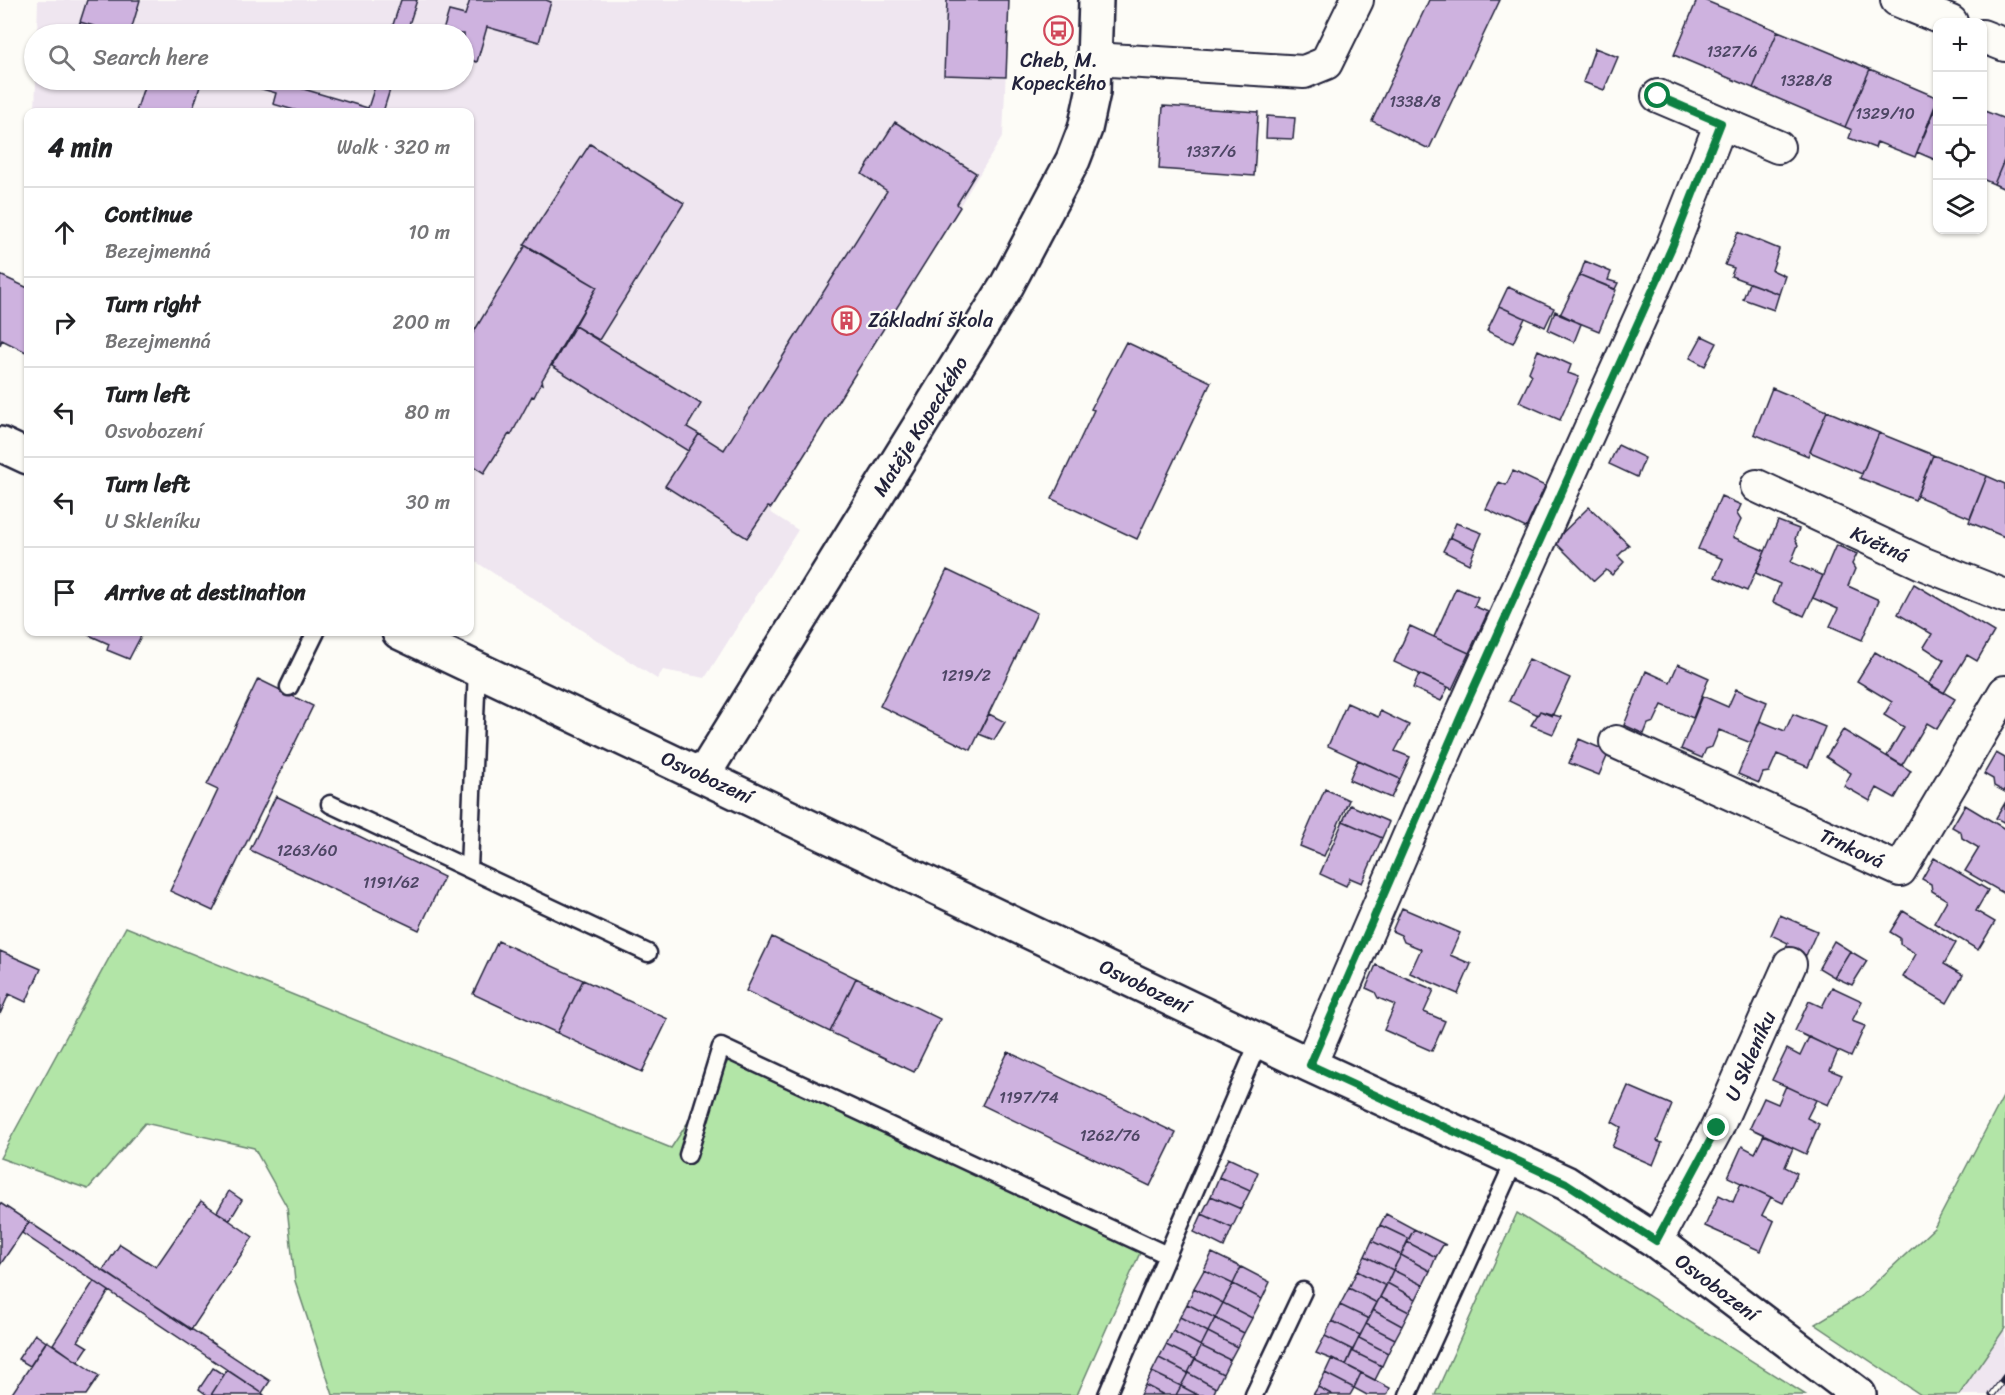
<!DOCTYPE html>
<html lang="en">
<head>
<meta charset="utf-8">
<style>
  body { margin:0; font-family:Sriracha,sans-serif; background:#f2f2f2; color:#202124 }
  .controls { position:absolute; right:18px; top:18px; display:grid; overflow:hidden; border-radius:12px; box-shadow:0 2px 4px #0004 }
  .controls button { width:54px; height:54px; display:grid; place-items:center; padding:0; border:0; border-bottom:2px solid #e0e0e0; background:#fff; color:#202124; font:30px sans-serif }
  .stop { position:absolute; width:18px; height:18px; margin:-14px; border:4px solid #0b8043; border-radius:50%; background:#fff }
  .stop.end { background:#0b8043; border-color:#fff; box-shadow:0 2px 6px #0008 }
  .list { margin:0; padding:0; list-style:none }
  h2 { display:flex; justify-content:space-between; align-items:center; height:78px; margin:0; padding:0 24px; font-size:26px }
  h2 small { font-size:20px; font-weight:400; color:#757577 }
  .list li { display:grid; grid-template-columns:39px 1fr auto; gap:18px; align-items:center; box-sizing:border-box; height:90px; padding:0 24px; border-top:2px solid #e0e0e0 }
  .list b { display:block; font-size:22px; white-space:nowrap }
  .list p { margin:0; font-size:20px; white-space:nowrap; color:#757577 }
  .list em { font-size:20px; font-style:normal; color:#757577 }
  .icon { flex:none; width:33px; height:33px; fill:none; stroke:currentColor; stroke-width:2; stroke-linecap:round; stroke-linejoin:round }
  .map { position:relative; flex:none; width:2005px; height:1395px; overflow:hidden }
  .search { position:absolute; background:#fff; box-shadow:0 2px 4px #0004; left:24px; top:24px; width:450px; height:66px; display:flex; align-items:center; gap:15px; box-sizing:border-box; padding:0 21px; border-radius:33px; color:#757577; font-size:22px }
  .panel { position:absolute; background:#fff; box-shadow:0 2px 4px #0004; left:24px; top:108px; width:450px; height:528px; border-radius:12px }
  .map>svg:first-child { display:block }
  .built { fill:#efe6f0 }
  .green { fill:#b2e5a7; stroke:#6a8471; stroke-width:1.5 }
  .building { fill:#ceb2df; stroke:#22223b; stroke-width:1.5 }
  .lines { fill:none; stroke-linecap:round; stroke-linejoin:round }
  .lane-casing { stroke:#22223b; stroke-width:21 }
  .street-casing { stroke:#22223b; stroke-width:36 }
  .secondary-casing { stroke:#22223b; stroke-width:38 }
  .lane { stroke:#fdfcf7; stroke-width:16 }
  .street { stroke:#fdfcf7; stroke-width:32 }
  .secondary { stroke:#fdfcf7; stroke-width:33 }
  .rail-casing { stroke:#22223b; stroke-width:7 }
  .rail { stroke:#fdfcf7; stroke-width:4.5; stroke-dasharray:14; stroke-linecap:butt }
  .route { stroke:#0b8043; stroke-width:8 }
  .labels { text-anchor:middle; stroke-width:4.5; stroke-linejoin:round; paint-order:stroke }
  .number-label { font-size:16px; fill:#4d4664 }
  .poi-label { font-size:20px; fill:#22223b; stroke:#fdfcf7 }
  .street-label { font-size:20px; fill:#22223b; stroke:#fdfcf7 }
</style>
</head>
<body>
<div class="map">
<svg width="2005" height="1395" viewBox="0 0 2005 1395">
  <rect width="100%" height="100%" fill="#fdfcf7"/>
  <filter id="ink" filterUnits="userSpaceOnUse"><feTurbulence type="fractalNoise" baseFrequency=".0167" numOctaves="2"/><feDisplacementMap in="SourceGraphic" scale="12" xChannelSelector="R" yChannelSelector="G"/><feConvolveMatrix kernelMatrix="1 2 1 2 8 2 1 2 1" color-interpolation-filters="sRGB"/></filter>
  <g filter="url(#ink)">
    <!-- built -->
    <path class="built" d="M38,0H1009L1003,136L770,512L798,530L705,678L663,670L657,679L470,558V112H35L36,80H464V34H37Z
      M2005,1328V1395H1959Z"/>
    <!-- green -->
    <path class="green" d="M126,927L671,1148L736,1049L1147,1237L1077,1395H333L295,1281L287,1207L254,1148L145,1123L88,1189L0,1158Z
      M2005,1093V1328L1959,1395H1921L1815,1324L1861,1296L1934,1228Z
      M1517,1213L1806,1395H1435Z"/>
    <!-- building -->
    <path class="building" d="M87,0H140L130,34H121L80,22Z
      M401,0H417L406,34H390Z
      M470,0H546L551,2L539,42L487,27L477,62L464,58V34H442L449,11L465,15Z
      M947,0H1009L1006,77L944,75Z
      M1429,0H1500L1429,149L1372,121Z
      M1697,0H1704L1778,31L1753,88L1674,55Z
      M80,22L121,34L76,33Z
      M1778,31L1870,69L1845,127L1753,88Z
      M1595,48L1618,57L1604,90L1583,82Z
      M1870,69L1938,98L1915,157L1877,142L1875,148L1849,138L1852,130L1845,127Z
      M146,80H202L192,112H136Z
      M230,80H273L368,108L377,80H393L383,112H301L273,104L276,93Z
      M1938,103V161L1917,152Z
      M1163,106L1258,112L1254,176L1159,169Z
      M1982,110L2005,119V158L1994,184L1982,179Z
      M1267,116L1295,118L1293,139L1266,138Z
      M895,122L976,173L957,204L960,207L771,508L768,507L747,538L665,486L699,434L724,450L887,191L862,174Z
      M590,144L684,203L599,340L575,326L597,287L524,245Z
      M2005,158V189L1994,184Z
      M1738,232L1779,249L1772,270L1785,276L1779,294L1731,276L1734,268L1725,265Z
      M526,245L597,287L542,380L543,384L541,383L534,397L532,396L511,435L509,434L484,473L470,464V338Z
      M1585,261L1611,272L1608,280L1618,283L1615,289L1580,275Z
      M0,275L28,288V353L2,340L0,345Z
      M1580,275L1616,290L1599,331L1560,315Z
      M1749,283L1779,294L1774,310L1743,299Z
      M1508,287L1554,308L1545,327L1499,306Z
      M1499,306L1525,318L1513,343L1487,331Z
      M1555,311L1581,324L1574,342L1548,330Z
      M575,326L701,404L687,427L699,434L688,451L552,366Z
      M1702,336L1717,343L1705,366L1690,358Z
      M1126,342L1211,382L1137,539L1052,499L1094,410L1091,409Z
      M1538,350L1571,365L1568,373L1579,377L1560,420L1519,402L1532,375L1529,372Z
      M1772,388L1827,411L1808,456L1754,434Z
      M1827,411L1879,433L1862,474L1810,452Z
      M1879,433L1933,455L1915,500L1860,478Z
      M1618,445L1645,458L1637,477L1609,464Z
      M1933,455L1987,476L1970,518L1917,496Z
      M1513,471L1545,486L1526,528L1486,509L1499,482L1506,485Z
      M1987,476L2005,484V537L1969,522Z
      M1721,496L1741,505L1737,514L1741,520L1733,537L1765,551L1747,591L1715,577L1723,559L1698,549Z
      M1589,507L1629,545L1618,556L1624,562L1612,575L1606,570L1594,581L1554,541Z
      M1778,521L1799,529L1795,539L1798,545L1791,562L1823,576L1804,616L1773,602L1780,584L1756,573Z
      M1456,523L1482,533L1475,549L1450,537Z
      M1450,537L1475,549L1469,564L1443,551Z
      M1836,545L1857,554L1852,564L1855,569L1848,586L1879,600L1862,640L1830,626L1838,609L1813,598Z
      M947,570L1037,613L971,750L880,706Z
      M1914,584L1994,632L1977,661L1967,655L1944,693L1929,685L1944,660L1924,647L1932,634L1898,614Z
      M1456,588L1478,597L1474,606L1488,612L1469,653L1434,637Z
      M1410,626L1469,653L1452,689L1394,662Z
      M82,632H143L129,659L107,650L109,644Z
      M1875,652L1955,699L1937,729L1927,723L1902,765L1887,756L1904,727L1884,715L1892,702L1857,681Z
      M1529,659L1570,678L1552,716L1540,711L1538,715L1509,701Z
      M1678,664L1709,678L1693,718L1662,705L1654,722L1648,724L1644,734L1624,725L1646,671L1670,682Z
      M1419,674L1448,687L1441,701L1413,688Z
      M258,679L313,706L213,911L170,891L218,790L207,785Z
      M1736,689L1767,702L1751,743L1719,730L1712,747L1706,749L1702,758L1681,749L1703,696L1728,707Z
      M1347,703L1378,717L1380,711L1409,725L1395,751L1410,757L1400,779L1328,746Z
      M1540,711L1561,717L1553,734L1531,725Z
      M989,714L1005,722L994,740L979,734Z
      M1793,714L1825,727L1808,767L1777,754L1769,772L1763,773L1759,783L1738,774L1760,721L1785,731Z
      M1843,730L1911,771L1895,798L1877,788L1870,801L1844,786L1851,773L1826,757Z
      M1579,739L1609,752L1599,775L1569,763Z
      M1996,753L2005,758V792L1994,786L1993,779L1984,774Z
      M1358,760L1400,779L1391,798L1349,780Z
      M1325,789L1349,800L1324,856L1300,846Z
      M276,796L444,877L419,930L250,850Z
      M2005,803V823L1996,818Z
      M1350,805L1389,822L1382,838L1343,821Z
      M1965,805L2005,829V894L1965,871L1979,848L1962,838L1961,832L1952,827Z
      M1343,821L1382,838L1362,883L1350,878L1346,886L1320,874Z
      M1934,858L1988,890L1976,911L1995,922L1978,950L1934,923L1947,900L1932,891L1931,884L1922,879Z
      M1402,908L1460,933L1450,955L1471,964L1458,994L1410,973L1421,949L1404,942L1401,935L1392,931Z
      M1903,911L1956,943L1944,964L1963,975L1947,1003L1903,977L1916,954L1900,944V938L1890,932Z
      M1780,915L1817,931L1804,960L1784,951L1788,943L1771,935Z
      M772,937L856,978L830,1032L746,991Z
      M498,941L583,980L557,1033L473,994Z
      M1834,941L1850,951L1834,977L1819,968Z
      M0,951L41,969L26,1002L9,994L0,1014Z
      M1850,951L1867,961L1852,985L1834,977Z
      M1376,965L1434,990L1424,1012L1445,1021L1432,1051L1384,1030L1395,1005L1378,998L1375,992L1366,988Z
      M856,978L940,1019L914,1072L830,1032Z
      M583,980L668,1019L642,1072L557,1033Z
      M1832,987L1862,1001L1852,1021L1865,1026L1851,1057L1795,1031L1809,1001L1822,1007Z
      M1809,1037L1838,1051L1830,1070L1842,1075L1828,1105L1772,1080L1787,1049L1800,1056Z
      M1008,1052L1176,1133L1150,1186L982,1105Z
      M1628,1086L1672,1105L1657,1141L1662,1143L1653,1165L1612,1147L1621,1127L1612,1122Z
      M1786,1086L1816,1100L1807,1118L1819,1124L1806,1154L1750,1128L1764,1098L1778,1104Z
      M1764,1135L1793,1148L1785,1167L1797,1173L1783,1203L1728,1177L1742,1146L1755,1153Z
      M1228,1158L1258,1172L1250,1191L1219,1177Z
      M1219,1177L1250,1191L1241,1209L1211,1196Z
      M1741,1183L1771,1197L1762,1215L1774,1221L1761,1251L1705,1226L1719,1195L1733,1202Z
      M229,1191L242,1200L230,1220L217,1212Z
      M1211,1196L1241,1209L1232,1228L1202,1214Z
      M201,1201L253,1237L191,1330L103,1270L120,1244L156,1267Z
      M0,1203L29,1222L0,1265Z
      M1202,1214L1232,1228L1224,1247L1194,1232Z
      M1386,1214L1414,1229L1409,1239L1380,1225Z
      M29,1222L270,1381L262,1393L22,1233Z
      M1380,1225L1409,1239L1401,1255L1372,1241Z
      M1414,1229L1446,1245H1443L1436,1257L1407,1242Z
      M1372,1241L1401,1255L1393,1270L1365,1256Z
      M1407,1242L1436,1257L1430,1271L1401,1255Z
      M1212,1253L1241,1267L1233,1284L1204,1270Z
      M1401,1255L1430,1271L1423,1285L1393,1270Z
      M1365,1256L1393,1270L1386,1286L1357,1271Z
      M1241,1267L1270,1282L1262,1299L1233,1284Z
      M1204,1270L1233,1284L1223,1303L1194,1288Z
      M1393,1270L1423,1285L1416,1299L1387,1283Z
      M1357,1271L1386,1286L1377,1303L1349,1288Z
      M94,1281L109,1291L78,1341L88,1347L78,1362L53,1344Z
      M1387,1283L1416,1299L1409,1312L1380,1297Z
      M1233,1284L1262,1299L1252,1318L1223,1303Z
      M1194,1288L1223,1303L1215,1318L1187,1304Z
      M1349,1288L1377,1303L1369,1319L1340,1305Z
      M1380,1297L1409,1312L1402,1326L1373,1310Z
      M1223,1303L1252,1318L1244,1333L1215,1318Z
      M1187,1304L1215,1318L1208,1332L1180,1317Z
      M1340,1305L1369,1319L1360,1335L1332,1321Z
      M1373,1310L1402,1326L1395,1339L1366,1324Z
      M1180,1317L1208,1332L1201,1346L1173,1331Z
      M1215,1318L1244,1333L1237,1347L1208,1332Z
      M1332,1321L1360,1335L1353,1350L1325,1336Z
      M1366,1324L1395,1339L1388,1353L1359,1338Z
      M1173,1331L1201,1346L1195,1359L1166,1345Z
      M1208,1332L1237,1347L1230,1360L1201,1346Z
      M35,1334L46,1342L30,1366L18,1359Z
      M1325,1336L1353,1350L1346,1365L1316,1353Z
      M1359,1338L1388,1353L1382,1366L1352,1351Z
      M47,1341L99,1376L86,1395H11Z
      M1166,1345L1195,1359L1188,1373L1159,1358Z
      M1201,1346L1230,1360L1223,1374L1195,1359Z
      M1352,1351L1382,1366L1375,1380L1346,1365Z
      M1159,1358L1188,1373L1181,1386L1152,1372Z
      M1332,1358L1361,1373L1354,1388L1325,1373Z
      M1195,1359L1223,1374L1216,1388L1188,1373Z
      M213,1368L224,1375L211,1395H207L199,1389Z
      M227,1370L262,1393L264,1395H211Z
      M1152,1372L1181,1386L1176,1395H1164L1145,1385Z
      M1188,1373L1216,1388L1213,1395H1198L1181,1386Z
      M1325,1373L1354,1388L1350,1395H1333L1318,1387Z
      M1361,1373L1390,1388L1387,1395H1367L1354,1388Z
      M1145,1385L1164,1395H1140Z
      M1181,1386L1198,1395H1176Z
      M1318,1387L1333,1395H1313Z"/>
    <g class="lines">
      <defs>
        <path id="lane" d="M289,687L316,632
          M330,804L648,953
          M469,869L477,668
          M688,1155L721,1047L1167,1255
          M1107,1395L1259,1041
          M1254,1395L1303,1291
          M1408,1395L1515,1160"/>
        <path id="street" d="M1897,0L1951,22
          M1982,36L2005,45
          M1094,59L1304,72L1326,63L1357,0
          M1658,96L1778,147
          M1757,486L1924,564L2005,596
          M1616,742L1900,870L2005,692
          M1310,1065L1461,716L1672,247L1721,123
          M1656,1241L1717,1128L1790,964"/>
        <path id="secondary" d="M0,444L28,457
          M399,632L1310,1065L1566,1183L1656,1241L1859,1395
          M703,775L1007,285L1073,160L1085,129L1093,92L1096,0"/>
      </defs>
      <!-- lane casing -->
      <use href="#lane" class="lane-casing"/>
      <!-- street casing -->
      <use href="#street" class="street-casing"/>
      <!-- secondary casing -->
      <use href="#secondary" class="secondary-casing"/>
      <!-- lane -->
      <use href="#lane" class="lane"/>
      <!-- street -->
      <use href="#street" class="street"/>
      <!-- secondary -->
      <use href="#secondary" class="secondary"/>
      <defs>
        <path id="rail" d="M1992,1395L2005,1377"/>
      </defs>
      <!-- rail casing -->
      <use href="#rail" class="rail-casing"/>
      <!-- rail -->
      <use href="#rail" class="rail"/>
    </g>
  </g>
  <g class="lines" filter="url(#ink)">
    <!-- route -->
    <path class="route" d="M1658,96L1721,123L1672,247L1461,716L1310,1065L1566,1183L1656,1241L1717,1128"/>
  </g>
  <!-- icons -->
  <defs>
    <symbol id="bus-ring" viewBox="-11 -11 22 22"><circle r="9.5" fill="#fdfcf7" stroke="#d1495b" stroke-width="1.5"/><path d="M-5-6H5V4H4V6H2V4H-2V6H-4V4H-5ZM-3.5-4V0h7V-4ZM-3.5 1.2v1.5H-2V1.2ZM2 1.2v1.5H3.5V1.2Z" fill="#d1495b"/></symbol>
    <symbol id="building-ring" viewBox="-11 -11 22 22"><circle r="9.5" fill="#fdfcf7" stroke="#d1495b" stroke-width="1.5"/><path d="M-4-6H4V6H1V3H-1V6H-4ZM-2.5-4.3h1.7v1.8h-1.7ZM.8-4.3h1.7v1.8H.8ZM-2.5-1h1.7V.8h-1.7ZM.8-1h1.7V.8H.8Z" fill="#d1495b"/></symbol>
  </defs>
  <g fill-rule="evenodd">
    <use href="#bus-ring" x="1042" y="14" width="33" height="33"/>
    <use href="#building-ring" x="830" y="304" width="33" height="33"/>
  </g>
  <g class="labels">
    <!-- number labels -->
    <g class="number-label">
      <text x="1732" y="57">1327/6</text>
      <text x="1806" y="86">1328/8</text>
      <text x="1415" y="107">1338/8</text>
      <text x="1885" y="119">1329/10</text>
      <text x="1211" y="157">1337/6</text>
      <text x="966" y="681">1219/2</text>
      <text x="307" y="856">1263/60</text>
      <text x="391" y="888">1191/62</text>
      <text x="1029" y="1103">1197/74</text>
      <text x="1110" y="1141">1262/76</text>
    </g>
    <!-- poi labels -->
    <g class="poi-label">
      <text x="1059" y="67">Cheb, M.<tspan x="1059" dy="23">Kopeckého</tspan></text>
      <text x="868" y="327" text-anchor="start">Základní škola</text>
    </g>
    <!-- street labels -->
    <g class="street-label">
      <text transform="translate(920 426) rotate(-58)" y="7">Matěje Kopeckého</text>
      <text transform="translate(1880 544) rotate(25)" y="7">Květná</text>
      <text transform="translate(707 777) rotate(25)" y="7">Osvobození</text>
      <text transform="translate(1852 848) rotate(25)" y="7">Trnková</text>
      <text transform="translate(1145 986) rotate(26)" y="7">Osvobození</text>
      <text transform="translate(1750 1056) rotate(-66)" y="7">U Skleníku</text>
      <text transform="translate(1717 1287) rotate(37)" y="7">Osvobození</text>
    </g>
  </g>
</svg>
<div class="controls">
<button>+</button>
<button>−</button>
<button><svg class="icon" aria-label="locate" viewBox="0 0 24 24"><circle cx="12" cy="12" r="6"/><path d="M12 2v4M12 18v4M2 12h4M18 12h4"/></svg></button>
<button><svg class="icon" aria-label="layers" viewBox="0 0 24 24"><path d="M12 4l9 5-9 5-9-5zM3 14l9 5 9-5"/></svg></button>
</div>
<div class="stop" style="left:1658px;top:96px"></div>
<div class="stop end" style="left:1717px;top:1128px"></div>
<div class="search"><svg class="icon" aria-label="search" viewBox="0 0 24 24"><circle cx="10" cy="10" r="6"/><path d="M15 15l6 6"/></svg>Search here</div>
<section class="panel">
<h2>4 min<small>Walk · 320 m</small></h2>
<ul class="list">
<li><svg class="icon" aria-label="ahead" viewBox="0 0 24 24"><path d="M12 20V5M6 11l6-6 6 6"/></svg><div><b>Continue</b><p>Bezejmenná</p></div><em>10 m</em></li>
<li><svg class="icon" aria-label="right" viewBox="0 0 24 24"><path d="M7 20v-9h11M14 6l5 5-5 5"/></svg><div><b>Turn right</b><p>Bezejmenná</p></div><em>200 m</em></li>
<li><svg class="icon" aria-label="left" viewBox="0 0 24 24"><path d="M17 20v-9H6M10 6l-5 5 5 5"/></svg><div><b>Turn left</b><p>Osvobození</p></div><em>80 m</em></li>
<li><svg class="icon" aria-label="left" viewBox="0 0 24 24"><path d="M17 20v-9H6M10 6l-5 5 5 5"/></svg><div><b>Turn left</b><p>U Skleníku</p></div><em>30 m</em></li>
<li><svg class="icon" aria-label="arrive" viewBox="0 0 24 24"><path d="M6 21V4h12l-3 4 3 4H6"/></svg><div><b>Arrive at destination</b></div></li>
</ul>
</section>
</div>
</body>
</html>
